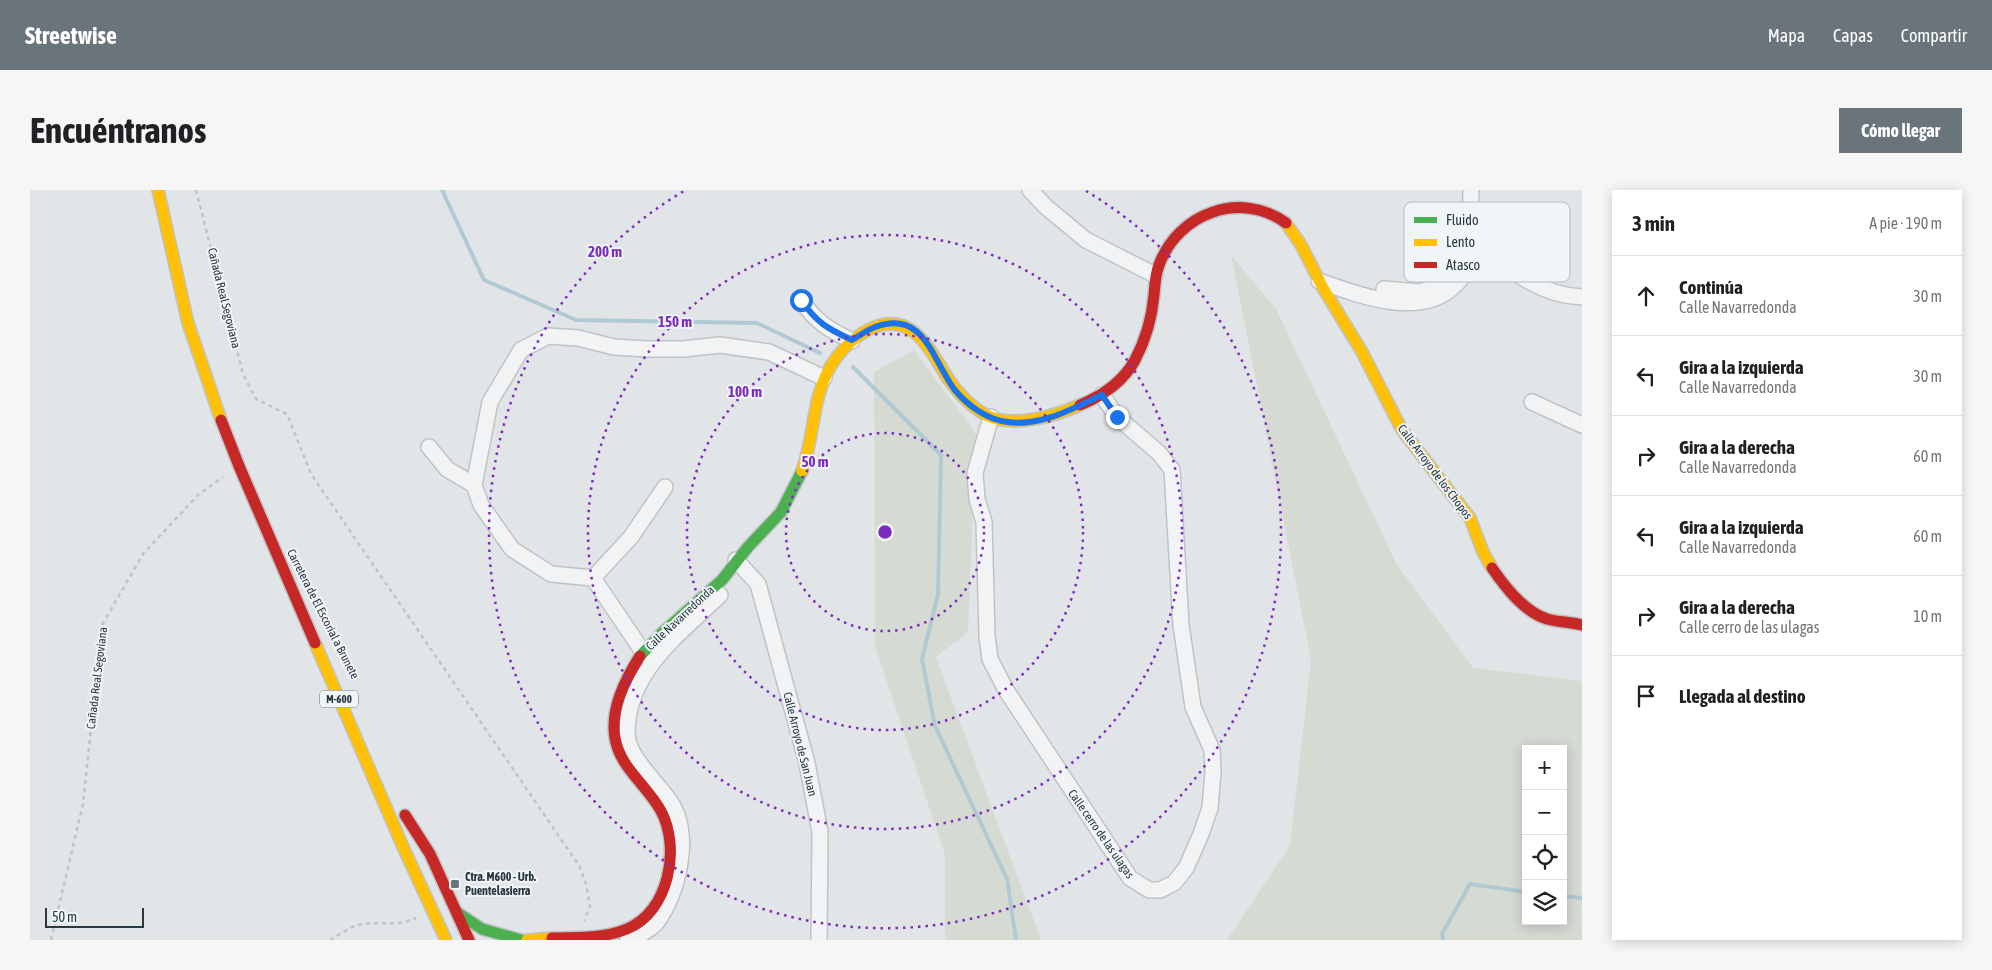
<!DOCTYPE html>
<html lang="es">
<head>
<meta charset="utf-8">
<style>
  body { margin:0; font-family:"Asap Condensed",sans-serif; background:#f6f6f6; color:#202124 }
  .controls { position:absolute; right:15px; bottom:15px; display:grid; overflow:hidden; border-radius:0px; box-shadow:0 2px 12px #0003 }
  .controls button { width:45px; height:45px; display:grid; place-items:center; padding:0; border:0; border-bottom:1px solid #e0e0e0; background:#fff; color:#202124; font:25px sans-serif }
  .scale { position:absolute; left:15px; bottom:12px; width:99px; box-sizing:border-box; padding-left:5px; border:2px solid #293841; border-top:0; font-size:14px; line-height:18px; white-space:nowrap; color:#293841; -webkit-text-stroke:4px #f0f5f7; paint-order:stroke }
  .stop { position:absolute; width:15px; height:15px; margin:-11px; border:4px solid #1a73e8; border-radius:50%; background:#fff }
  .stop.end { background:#1a73e8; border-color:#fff; box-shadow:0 1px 5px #0008 }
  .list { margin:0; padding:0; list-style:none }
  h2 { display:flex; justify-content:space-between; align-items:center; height:65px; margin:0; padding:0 20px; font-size:21px }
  h2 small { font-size:16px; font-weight:400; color:#757577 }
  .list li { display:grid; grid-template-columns:32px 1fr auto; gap:15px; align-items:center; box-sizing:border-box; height:80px; padding:0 20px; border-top:1px solid #e0e0e0 }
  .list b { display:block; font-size:19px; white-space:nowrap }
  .list p { margin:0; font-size:16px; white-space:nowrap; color:#757577 }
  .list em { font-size:16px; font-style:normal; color:#757577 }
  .icon { flex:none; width:28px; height:28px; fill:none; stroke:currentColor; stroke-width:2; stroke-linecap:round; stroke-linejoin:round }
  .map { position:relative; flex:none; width:1552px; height:750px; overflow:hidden; border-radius:0px }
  header { display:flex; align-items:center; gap:30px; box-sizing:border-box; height:70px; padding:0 25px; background:#6a757b; color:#fff }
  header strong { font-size:24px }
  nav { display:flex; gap:28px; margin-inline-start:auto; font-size:18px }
  .intro { display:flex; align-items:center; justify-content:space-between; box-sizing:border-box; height:120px; padding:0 30px }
  h1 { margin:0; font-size:35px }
  .button { padding:12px 22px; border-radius:0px; background:#6a757b; color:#fff; font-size:18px; font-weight:700 }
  main { display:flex; gap:30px; padding:0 30px }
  aside { flex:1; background:#fff; border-radius:0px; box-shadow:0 2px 12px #0003 }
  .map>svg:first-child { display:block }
  .green { fill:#d5dbd3; fill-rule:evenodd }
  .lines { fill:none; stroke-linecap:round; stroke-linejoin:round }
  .stream { stroke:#b0c9d2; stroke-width:4 }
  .street-casing { stroke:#c0c3c5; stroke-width:18 }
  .fast-casing { stroke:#c0c3c5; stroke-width:14 }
  .slow-casing { stroke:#c0c3c5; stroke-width:14 }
  .jam-casing { stroke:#c0c3c5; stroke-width:14 }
  .path { stroke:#c0c4c6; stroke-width:2.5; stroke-dasharray:4 4; stroke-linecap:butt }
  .street { stroke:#f2f3f4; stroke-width:15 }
  .fast { stroke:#4caf50; stroke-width:11 }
  .slow { stroke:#ffc107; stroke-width:11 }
  .jam { stroke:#c62828; stroke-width:11 }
  .route { stroke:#1a73e8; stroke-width:6 }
  .ring { fill:none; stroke:#7b2cbf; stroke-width:2.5; stroke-dasharray:2.5 5 }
  .poi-dot { fill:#6a757b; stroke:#f0f5f7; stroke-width:2 }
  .labels { text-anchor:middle; stroke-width:4; stroke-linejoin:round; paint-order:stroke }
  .shield { fill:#f0f5f7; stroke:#657178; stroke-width:1 }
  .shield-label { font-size:11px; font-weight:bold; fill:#293841 }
  .street-label { font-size:12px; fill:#293841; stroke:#f0f5f7 }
  .poi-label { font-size:12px; font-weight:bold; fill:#293841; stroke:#f0f5f7; text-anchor:start }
  .key { fill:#f0f5f7; stroke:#b4bcc0; stroke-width:1 }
  .key-label { font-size:14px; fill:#293841 }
  .centre { fill:#7b2cbf; stroke:#f0f5f7; stroke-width:2.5 }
  .ring-label { font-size:15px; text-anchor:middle; font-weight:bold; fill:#7b2cbf; stroke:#f0f5f7; stroke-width:4; stroke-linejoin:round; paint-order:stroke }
</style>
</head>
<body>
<header>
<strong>Streetwise</strong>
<nav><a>Mapa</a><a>Capas</a><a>Compartir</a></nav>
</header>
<div class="intro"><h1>Encuéntranos</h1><a class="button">Cómo llegar</a></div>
<main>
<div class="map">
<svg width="1552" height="750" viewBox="0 0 1552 750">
  <rect width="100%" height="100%" fill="#e2e5e7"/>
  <!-- green -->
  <path class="green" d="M1201,65L1246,119L1366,373L1443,478L1552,491V750H1197L1260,655L1281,470ZM1496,559H1533V731H1496Z
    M884,160L946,243L938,442L906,467L1011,750H915V665L845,456L844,182Z"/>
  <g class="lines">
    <!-- stream -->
    <path class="stream" d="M412,0L454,90L546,130L727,133L790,163
      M823,177L911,265L908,404L892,469L905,536L977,689L986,750
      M1533,706L1552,708
      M1413,750L1412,744L1440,694L1496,702"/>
    <defs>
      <path id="street" d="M1000,0L1016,17L1056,50L1125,85
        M1440,47C1475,75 1505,105 1552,107
        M1289,91C1328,105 1390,129 1424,96C1428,92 1432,89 1434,84C1444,59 1440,27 1441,0
        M1354,99L1390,102L1412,95
        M771,110C787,133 798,139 822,151
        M1502,212L1552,235
        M961,227L945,283L947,309L954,332L957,446L960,469L976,500L1100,688L1119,700H1130L1144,693L1156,678L1171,644L1180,618L1183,582L1182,560L1163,517L1151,435L1142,280L1129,263L1087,227L1072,205
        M399,257L417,279L444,295
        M706,370L728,394L777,573L790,642L789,750
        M563,388L601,347L635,297
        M622,470L613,462L563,388L521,384L482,359L451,315L444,295L460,212L491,160L518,146L548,148L584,157L617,159H653L690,155L739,162L794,188
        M598,750C608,746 620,740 627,732C648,702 661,649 643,616C631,595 597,568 597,543C597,481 650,444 690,405"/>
      <path id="fast" d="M610,466L632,443L692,390L718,357L751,322L772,281
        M428,723L452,739L491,750"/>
      <path id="slow" d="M128,0L158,133L191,230
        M1256,33L1271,55L1293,98L1332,162L1372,240L1440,328L1453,362L1462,378
        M772,281C784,248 782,212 798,181C807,164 822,148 840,139C883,119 900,161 919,190C929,204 942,218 958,226C984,238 1025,226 1050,215
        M285,453L373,657L416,750
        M497,750L522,748"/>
      <path id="jam" d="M1050,215C1072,206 1093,192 1105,170C1115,151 1122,127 1124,105C1125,94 1125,86 1129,75C1148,23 1211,0 1256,33
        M191,230L209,276L285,453
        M1462,378C1475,397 1494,422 1517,429C1528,432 1540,432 1552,435
        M375,625L400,664L439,750
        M523,750L522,748C547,747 573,749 597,739C639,722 651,658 631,621C617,595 590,578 585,548C580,519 595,490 610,466"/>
    </defs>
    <!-- street casing -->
    <use href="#street" class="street-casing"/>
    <!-- fast casing -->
    <use href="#fast" class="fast-casing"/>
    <!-- slow casing -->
    <use href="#slow" class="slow-casing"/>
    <!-- jam casing -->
    <use href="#jam" class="jam-casing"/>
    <!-- path -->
    <path class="path" d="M166,0L213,184L226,209L257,224L281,284L550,677L556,694L560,716L554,731
      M21,750L53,614L72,435L113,364L168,305L193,287
      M300,750C309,745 319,737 328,735C349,730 365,738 386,728"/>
    <!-- street -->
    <use href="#street" class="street"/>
    <!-- fast -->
    <use href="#fast" class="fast"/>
    <!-- slow -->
    <use href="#slow" class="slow"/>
    <!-- jam -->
    <use href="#jam" class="jam"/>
  </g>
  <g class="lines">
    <!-- route -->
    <path class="route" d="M771,110C787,133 798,139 822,150C829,146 837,140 845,137C894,119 902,169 924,199C937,215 957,230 978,232C1010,237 1044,218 1072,205L1087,227"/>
  </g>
  <!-- distance rings -->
  <g class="ring">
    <circle cx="855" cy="342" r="99"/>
    <circle cx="855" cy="342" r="198"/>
    <circle cx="855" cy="342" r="297"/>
    <path d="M1056 1A396 396 0 1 1 654 1"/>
  </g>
  <!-- markers -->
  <rect class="poi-dot" x="420" y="689" width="10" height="10" rx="2.5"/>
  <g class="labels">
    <!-- shield labels -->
    <rect class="shield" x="290" y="500.5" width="38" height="17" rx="4"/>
    <g class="shield-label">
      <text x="309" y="513">M-600</text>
    </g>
    <!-- street labels -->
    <g class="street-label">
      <text transform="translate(194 108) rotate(76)" y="4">Cañada Real Segoviana</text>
      <text transform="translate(1405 282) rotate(53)" y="4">Calle Arroyo de los Chopos</text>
      <text transform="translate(293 424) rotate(63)" y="4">Carretera de El Escorial a Brunete</text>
      <text transform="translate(650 428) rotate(-43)" y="4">Calle Navarredonda</text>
      <text transform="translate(67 488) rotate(-83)" y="4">Cañada Real Segoviana</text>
      <text transform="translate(770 554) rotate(76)" y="4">Calle Arroyo de San Juan</text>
      <text transform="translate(1071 644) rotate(55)" y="4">Calle cerro de las ulagas</text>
    </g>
    <!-- poi labels -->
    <g class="poi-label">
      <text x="435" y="691">Ctra. M600 - Urb.<tspan x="435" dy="14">Puentelasierra</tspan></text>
    </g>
  </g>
  <!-- legend -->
  <rect x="1374" y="12" width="166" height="80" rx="8" class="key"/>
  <rect x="1384" y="27" width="23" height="6" fill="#4caf50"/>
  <rect x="1384" y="49" width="23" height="7" fill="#ffc107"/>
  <rect x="1384" y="72" width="23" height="6" fill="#c62828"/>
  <g class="key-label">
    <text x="1416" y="35">Fluido</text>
    <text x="1416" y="57">Lento</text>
    <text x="1416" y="80">Atasco</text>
  </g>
  <circle cx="855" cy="342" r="8" class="centre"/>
  <g class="ring-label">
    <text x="575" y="67">200 m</text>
    <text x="645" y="137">150 m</text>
    <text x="715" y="207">100 m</text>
    <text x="785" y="277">50 m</text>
  </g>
</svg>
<div class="controls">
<button>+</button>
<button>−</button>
<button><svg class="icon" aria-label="locate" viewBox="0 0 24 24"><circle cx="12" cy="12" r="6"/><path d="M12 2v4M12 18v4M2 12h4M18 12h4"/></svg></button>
<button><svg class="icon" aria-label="layers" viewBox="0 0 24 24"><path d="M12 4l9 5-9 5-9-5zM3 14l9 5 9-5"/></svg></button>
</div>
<div class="scale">50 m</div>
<div class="stop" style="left:771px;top:110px"></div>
<div class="stop end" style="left:1087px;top:227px"></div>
</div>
<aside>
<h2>3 min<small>A pie · 190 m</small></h2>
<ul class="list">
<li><svg class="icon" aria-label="ahead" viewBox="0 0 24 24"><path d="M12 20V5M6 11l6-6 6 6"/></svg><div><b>Continúa</b><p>Calle Navarredonda</p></div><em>30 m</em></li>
<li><svg class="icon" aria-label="left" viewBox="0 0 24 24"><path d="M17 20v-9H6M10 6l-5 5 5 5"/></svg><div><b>Gira a la izquierda</b><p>Calle Navarredonda</p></div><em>30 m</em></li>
<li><svg class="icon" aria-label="right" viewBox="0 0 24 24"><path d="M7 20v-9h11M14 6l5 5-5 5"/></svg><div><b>Gira a la derecha</b><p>Calle Navarredonda</p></div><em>60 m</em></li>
<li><svg class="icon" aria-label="left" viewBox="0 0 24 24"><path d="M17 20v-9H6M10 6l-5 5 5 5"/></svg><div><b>Gira a la izquierda</b><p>Calle Navarredonda</p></div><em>60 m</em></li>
<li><svg class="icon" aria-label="right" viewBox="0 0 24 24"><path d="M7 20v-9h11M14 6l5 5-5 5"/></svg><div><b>Gira a la derecha</b><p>Calle cerro de las ulagas</p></div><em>10 m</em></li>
<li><svg class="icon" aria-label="arrive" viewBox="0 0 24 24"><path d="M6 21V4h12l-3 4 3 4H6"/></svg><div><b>Llegada al destino</b></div></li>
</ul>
</aside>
</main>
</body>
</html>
